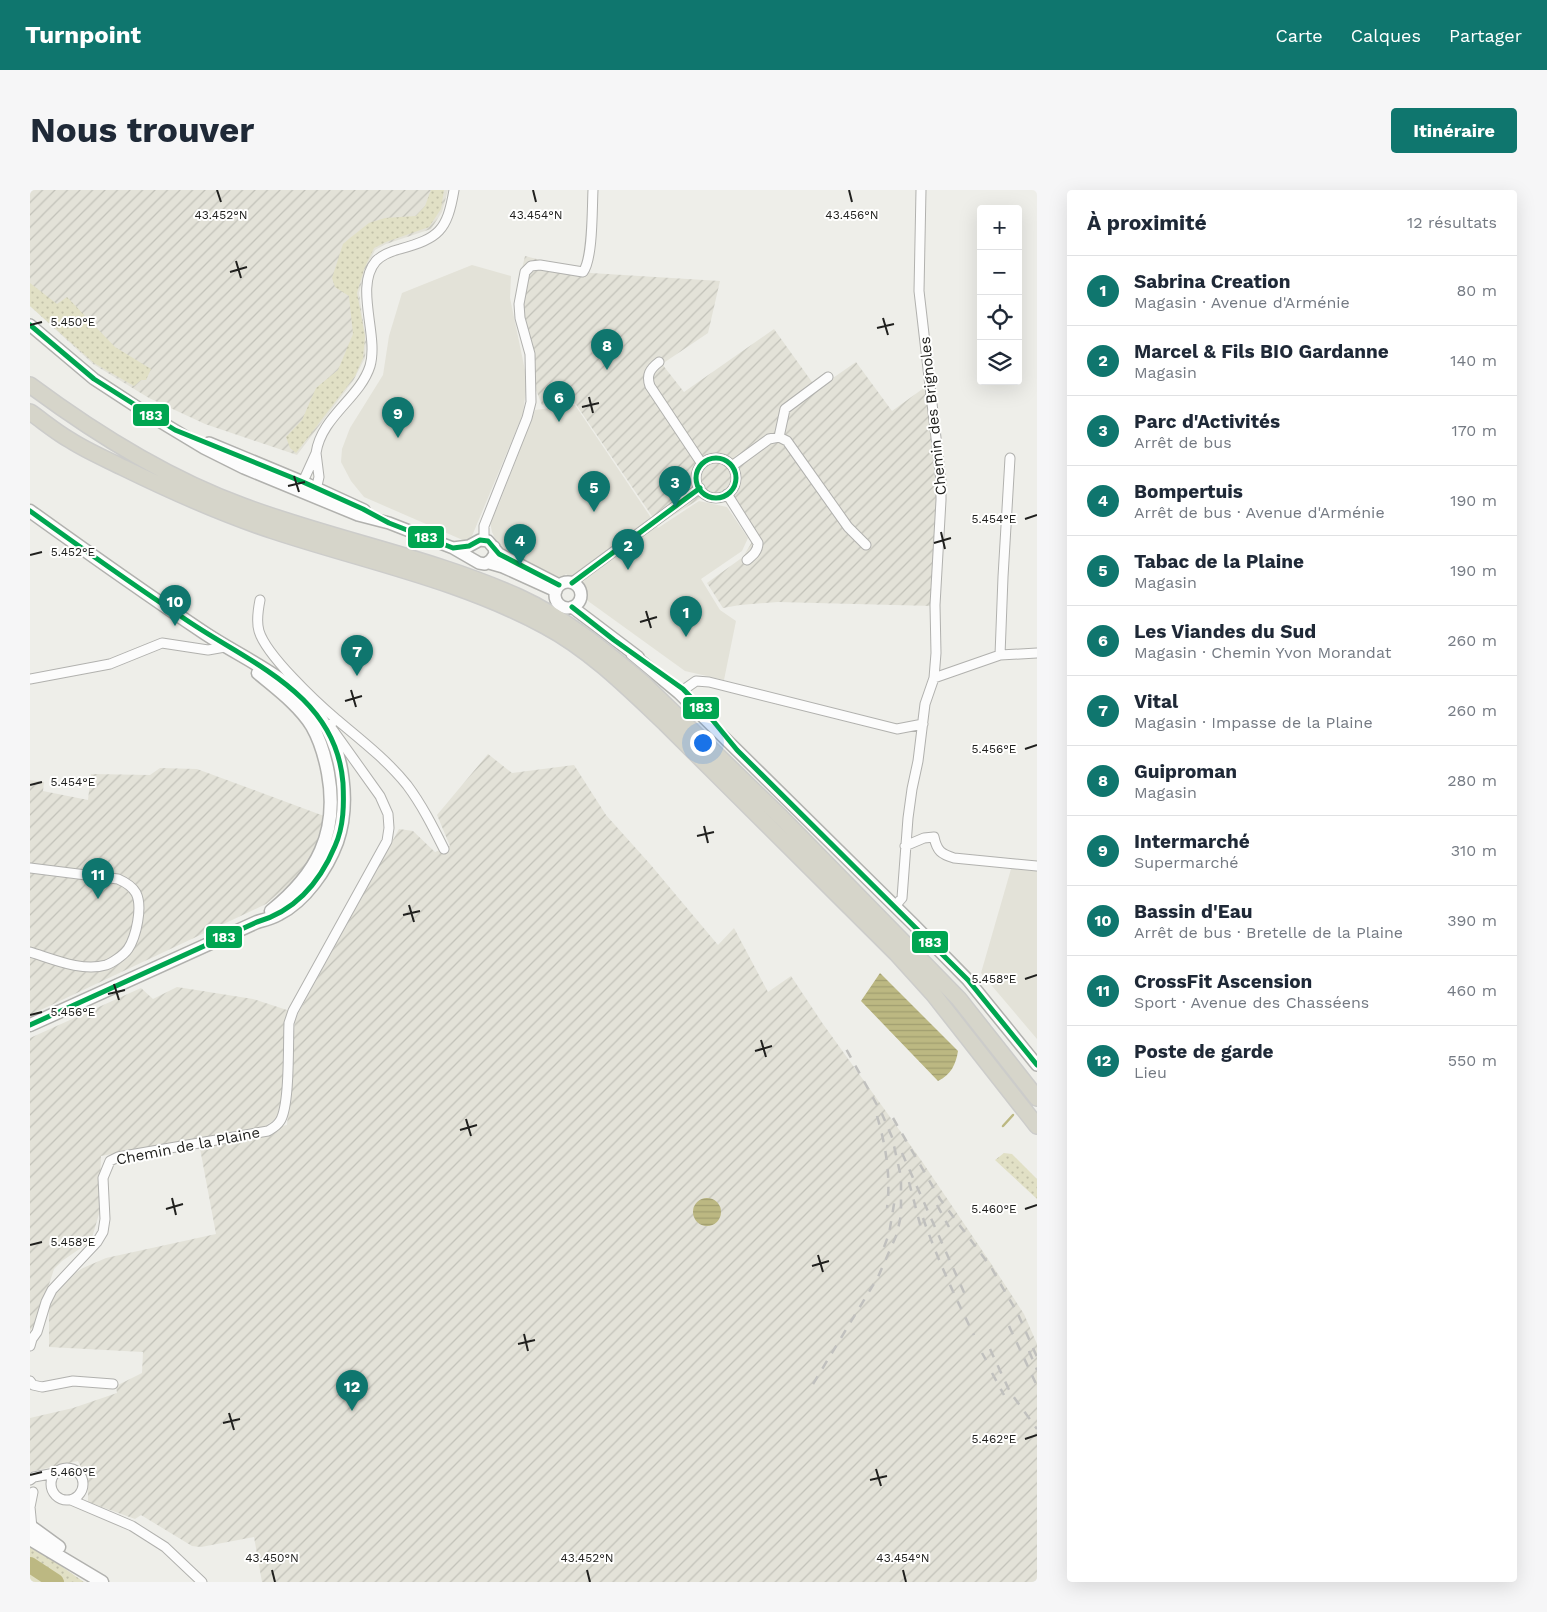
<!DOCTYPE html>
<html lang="fr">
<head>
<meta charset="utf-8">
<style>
  body { margin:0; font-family:"Work Sans",sans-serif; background:#f6f6f7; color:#1f2937 }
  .controls { position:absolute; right:15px; top:15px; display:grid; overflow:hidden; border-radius:5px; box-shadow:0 5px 20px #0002 }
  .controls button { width:45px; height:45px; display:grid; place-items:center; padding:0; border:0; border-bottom:1px solid #e0e1e3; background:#fff; color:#1f2937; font:25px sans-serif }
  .you { position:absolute; left:672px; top:552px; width:18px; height:18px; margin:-12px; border:4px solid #fff; border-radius:50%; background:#1a73e8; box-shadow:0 0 0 8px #1a73e833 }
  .badge { display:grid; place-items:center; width:32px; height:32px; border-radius:50%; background:#0f766e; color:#fff; font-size:16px; font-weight:700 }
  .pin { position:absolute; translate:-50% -41px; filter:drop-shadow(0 1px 2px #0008) }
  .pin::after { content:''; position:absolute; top:26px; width:18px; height:15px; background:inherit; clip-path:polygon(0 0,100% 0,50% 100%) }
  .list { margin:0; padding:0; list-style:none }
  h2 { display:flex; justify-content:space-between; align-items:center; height:65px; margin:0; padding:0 20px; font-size:21px }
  h2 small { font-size:16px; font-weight:400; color:#747a83 }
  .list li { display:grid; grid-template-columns:32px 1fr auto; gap:15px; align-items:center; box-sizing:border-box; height:70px; padding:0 20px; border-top:1px solid #e0e1e3 }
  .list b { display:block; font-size:19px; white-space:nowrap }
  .list p { margin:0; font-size:16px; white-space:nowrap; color:#747a83 }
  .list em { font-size:16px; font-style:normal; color:#747a83 }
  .icon { flex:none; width:28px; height:28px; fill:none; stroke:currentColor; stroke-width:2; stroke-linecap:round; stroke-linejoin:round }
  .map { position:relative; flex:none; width:1007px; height:1392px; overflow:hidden; border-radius:5px }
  header { display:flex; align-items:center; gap:30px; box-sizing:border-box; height:70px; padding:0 25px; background:#0f766e; color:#fff }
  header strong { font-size:24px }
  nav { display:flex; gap:28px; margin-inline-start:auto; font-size:18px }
  .intro { display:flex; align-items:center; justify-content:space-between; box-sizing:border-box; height:120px; padding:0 30px }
  h1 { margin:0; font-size:35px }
  .button { padding:12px 22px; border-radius:5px; background:#0f766e; color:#fff; font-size:18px; font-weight:700 }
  main { display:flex; gap:30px; padding:0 30px }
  aside { flex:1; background:#fff; border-radius:5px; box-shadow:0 5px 20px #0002 }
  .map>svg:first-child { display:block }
  .built { fill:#e3e2d8 }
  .industrial { fill:url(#industrial-furrows) }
  .grass { fill:url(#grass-dots) }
  .water { fill:url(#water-rules) }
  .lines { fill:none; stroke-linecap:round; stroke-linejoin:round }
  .stream { stroke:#bcb882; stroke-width:2.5 }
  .river { stroke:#bcb882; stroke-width:16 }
  .minor-casing { stroke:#b1b1ae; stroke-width:11 }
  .tertiary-casing { stroke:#b1b1ae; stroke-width:14 }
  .secondary-casing { stroke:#b1b1ae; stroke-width:15 }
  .trunk-casing { stroke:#ccccca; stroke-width:18 }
  .minor { stroke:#fcfcfc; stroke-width:9 }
  .tertiary { stroke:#fcfcfc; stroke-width:11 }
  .secondary { stroke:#fcfcfc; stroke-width:12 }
  .trunk { stroke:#d6d5ca; stroke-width:15 }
  .rail { stroke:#c0c0be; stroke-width:2.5; stroke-dasharray:9 9; stroke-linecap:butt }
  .bus-1-casing { stroke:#fffffe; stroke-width:9 }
  .bus-1 { stroke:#00a651; stroke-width:5 }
  .ticks { fill:none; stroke:#20201e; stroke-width:2 }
  .labels { text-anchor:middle; stroke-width:4; stroke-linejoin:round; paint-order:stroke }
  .street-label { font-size:15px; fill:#20201e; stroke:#fffffe }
  .ticks-label { font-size:12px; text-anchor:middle; fill:#20201e; stroke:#fffffe; stroke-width:4; stroke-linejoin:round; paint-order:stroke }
  .line-badge { stroke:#fffffe; stroke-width:2 }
  .badge-label { font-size:14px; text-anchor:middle; font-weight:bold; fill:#fff }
</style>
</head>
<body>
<header>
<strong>Turnpoint</strong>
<nav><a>Carte</a><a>Calques</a><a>Partager</a></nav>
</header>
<div class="intro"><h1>Nous trouver</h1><a class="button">Itinéraire</a></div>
<main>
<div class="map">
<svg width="1007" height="1392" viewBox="0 0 1007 1392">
  <defs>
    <pattern id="industrial-furrows" width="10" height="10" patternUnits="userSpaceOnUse" patternTransform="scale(1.25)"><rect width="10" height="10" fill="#e3e2d8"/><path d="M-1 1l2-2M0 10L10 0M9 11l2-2" fill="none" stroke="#c2c2b9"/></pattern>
    <pattern id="grass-dots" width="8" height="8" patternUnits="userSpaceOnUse" patternTransform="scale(1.25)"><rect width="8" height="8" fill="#e1e0c5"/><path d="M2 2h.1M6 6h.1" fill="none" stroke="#c1c0a9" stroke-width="1.8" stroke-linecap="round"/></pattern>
    <pattern id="water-rules" width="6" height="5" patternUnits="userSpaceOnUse" patternTransform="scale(1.25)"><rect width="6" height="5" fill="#bcb882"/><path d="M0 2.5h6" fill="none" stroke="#a19e70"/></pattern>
  </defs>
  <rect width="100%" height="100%" fill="#eeeee9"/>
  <!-- built -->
  <path class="built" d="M442,75L481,86L480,108L497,190L493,224L442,346L435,351L334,307L321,291L311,272L312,259L320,238L353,185L359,146L372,103Z
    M545,215L628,338L669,311L697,317L718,348L712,361L671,389L690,420L706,431L694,490L655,481L558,411L552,406L549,399L550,395L536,384L530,389L524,390L469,357L462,342L460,332L469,314L505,220Z
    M981,679L1007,681V849L951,783Z"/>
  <!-- industrial -->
  <path class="industrial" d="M0,0H418L412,22L401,39L356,54L345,60L335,80L329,103L336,152L335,168L323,191L267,265L175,234L119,208L63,174L0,116Z
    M495,66L561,83L690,91L678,143L632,174L654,202L744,139L787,199L826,172L862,221L898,195L909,296L903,416L748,412L710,415L693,418L677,393L713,367L722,352L699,313L671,308L628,335L545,213L512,215L504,195L486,104Z
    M458,564L482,583L544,575L576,625L620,674L688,755L704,738L738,802L761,786L793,834L891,970L962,1075L994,1124L1007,1154V1392H232L224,1347L171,1357L162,1356L111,1325L105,1329L58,1312V1302L55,1285L48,1271L0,1282V1228L43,1218L87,1203L86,1196L112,1183L113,1162L19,1157V1113L32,1091L53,1078L76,1068L186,1044L169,953L257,935L265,829L369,639L383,641L405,662L420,656L407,625Z
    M130,578L167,579L294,626L285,659L267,688L236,714L0,825V590L14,592L13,601L58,610L61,584L120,585Z
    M147,797L223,809L260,821L256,833L252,916L247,928L234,937L71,966L69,1024L61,1051L32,1071L24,1079L6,1135L0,1141V848L111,798L123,809Z"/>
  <!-- grass -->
  <path class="grass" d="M401,0H414L411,19L399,37L356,52L344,58L334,79L327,103L335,146L333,168L325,186L266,263L260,258L256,247L272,230L286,198L308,180L323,144L319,106L305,97L302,88L313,54L320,48L339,33L355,28L386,26L395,16Z
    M0,93L27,114L37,107L85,157L121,179L116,190H111L104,196L64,173L0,116Z
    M974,963L982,964L1007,989V1009L965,970Z
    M0,1357L14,1364L54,1392H0Z"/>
  <!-- water -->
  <path class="water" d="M850,783L928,861C926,874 921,885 908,891L831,811Z
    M663 1022a14 14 0 1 1 28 0a14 14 0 1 1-28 0Z"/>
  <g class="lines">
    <!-- stream -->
    <path class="stream" d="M973,936L983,925"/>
    <!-- river -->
    <path class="river" d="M0,1375L26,1392"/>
    <defs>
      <path id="minor" d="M629,172C620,179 616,185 620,196L672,274
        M749,247L755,219L798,187
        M286,263C291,227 330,208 340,176C349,145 324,97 346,71C352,65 362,61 370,59C409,48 417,41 424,0
        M666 288a20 20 0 1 1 40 0a20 20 0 1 1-40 0Z
        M702,276L739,249L749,247L757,251L818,337L836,355
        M271,296L286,263L289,287L285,304
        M697,304L728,353C728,361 723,365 717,370
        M454,350V336L497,228L501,212L500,164L490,128L489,114L495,82L501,76L510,75L553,82C563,69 562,19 563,0
        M545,390L670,298
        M230,410C228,420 226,431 229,441C236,465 286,512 306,529
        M970,465L973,387L980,268
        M904,488L970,465L1007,463
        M0,489L80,474L132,453L178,460L195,457
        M649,503L666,491L679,492L867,539L893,534
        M300,535L306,529C331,550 357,570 377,595C392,615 403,637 414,659
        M875,656L894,648L904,647C907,661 911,664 924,668L1007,676
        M0,678L88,689C95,692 102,696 106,703C113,717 106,747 98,759C94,765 82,773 76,775C52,782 23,769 0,762
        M865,716L872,708L878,628L882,599L888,571L895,514L904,488L906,463L905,415L911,310V291L889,101L891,0
        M0,1156L2,1149L7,1142L16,1112L22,1100L67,1052L73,1042L75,1029L73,988L80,971L88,967L238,941C243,938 247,936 250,931C260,916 258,854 259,833L263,821L357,651L359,638L358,624L350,606L300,536
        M0,1191L3,1195L12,1197L43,1191L83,1194
        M21 1294a16 16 0 1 1 32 0a16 16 0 1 1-32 0Z
        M0,1290L4,1287L25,1283
        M41,1310L102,1336L135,1357L172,1392
        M2,1338L0,1317L3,1302"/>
      <path id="tertiary" d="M0,135L64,189L116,223L174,258L214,278L328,325L359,333L423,358L449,373L455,374L461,370L465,364L464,357
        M179,253L273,292L334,320
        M423,358L439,356L450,350L458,351L469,364L529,395
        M459,373L473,377L526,401
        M525 405a13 13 0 1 1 26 0a13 13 0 1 1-26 0Z
        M542,417L608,467
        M602,464L649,503L883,734L938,790L1007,875"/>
      <path id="secondary" d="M0,321C57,362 115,403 173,442C213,469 263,488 291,529C314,561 320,615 307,652C297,679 275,711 249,724C242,728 234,730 227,732L0,835
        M228,483C247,499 269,515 282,536C290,550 295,567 298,583C309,643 287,684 241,721
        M0,1336L29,1357
        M0,1349L72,1392"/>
      <path id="trunk" d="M0,195C66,244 136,288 213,316C304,350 400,367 489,407C535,428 575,461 613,493L751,627L929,809L1007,908
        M0,222C13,231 26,242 40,250C57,261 76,269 94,278C143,302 192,324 244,341C335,371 430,390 515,436C560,460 598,498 635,533L866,763L904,805L1007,936"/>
    </defs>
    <!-- minor casing -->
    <use href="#minor" class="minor-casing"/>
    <!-- tertiary casing -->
    <use href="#tertiary" class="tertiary-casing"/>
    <!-- secondary casing -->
    <use href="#secondary" class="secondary-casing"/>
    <!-- trunk casing -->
    <use href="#trunk" class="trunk-casing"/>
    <!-- minor -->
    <use href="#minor" class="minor"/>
    <!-- tertiary -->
    <use href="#tertiary" class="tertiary"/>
    <!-- secondary -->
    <use href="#secondary" class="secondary"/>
    <!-- trunk -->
    <use href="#trunk" class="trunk"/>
    <!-- rail -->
    <path class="rail" d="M847,926C856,956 861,987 857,1018
      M863,928L910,1009L961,1077L974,1100L987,1122L1007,1167
      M872,963L936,1107
      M879,992L891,1038
      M907,1015L919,1037
      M893,1028C907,1068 925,1107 944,1145
      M854,1057L859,1044L865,1008
      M979,1136L1007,1196
      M960,1159L980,1202L1007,1239
      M999,1161L1007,1180
      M952,1163L956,1170
      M962,1183L974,1205
      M783,1194L848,1087L867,1044L871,1025V987L862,947L852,924L815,857"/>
    <defs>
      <path id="bus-1" d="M0,135L64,189L145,240L273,292L333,319L359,333L423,358L439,356L450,350L458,351L469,364L529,395
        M666 288a20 20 0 1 1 40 0a20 20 0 1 1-40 0Z
        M0,321C50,357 100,393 152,427C216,472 306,502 313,593C314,614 314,636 305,656C290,692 265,721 227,732L0,835
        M542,393L670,298
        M542,417L584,450L653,499L680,527L707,560L938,790L1007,875"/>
    </defs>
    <!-- bus-1 casing -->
    <use href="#bus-1" class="bus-1-casing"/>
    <!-- bus-1 -->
    <use href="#bus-1" class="bus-1"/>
  </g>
  <!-- ticks -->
  <path class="ticks" d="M187,0L191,12M503,0L506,12M819,0L822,12M206,71L211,88M200,82L217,77M853,128L858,145M0,135L12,132M847,138L864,134M559,207L563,223M552,217L569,213M264,286L269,302M258,296L275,292M995,329L1007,325M911,342L915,359M904,353L921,348M0,365L12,362M616,421L621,438M610,432L627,427M321,500L326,517M315,511L332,506M995,559L1007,555M0,595L12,592M674,636L678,653M667,646L684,642M379,715L384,732M373,725L390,721M995,789L1007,785M84,794L89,810M78,804L95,800M0,825L12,822M731,850L736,867M725,861L742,856M436,929L441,946M430,940L447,935M142,1008L146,1025M136,1019L153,1014M995,1019L1007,1015M0,1055L12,1052M788,1065L793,1082M782,1076L799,1071M494,1144L498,1161M488,1154L505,1150M199,1223L204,1240M193,1233L210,1229M995,1249L1007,1245M846,1279L851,1296M0,1285L12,1282M840,1290L857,1286M242,1380L245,1392M557,1380L560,1392M873,1380L876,1392"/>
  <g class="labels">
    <!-- street labels -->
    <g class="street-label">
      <text transform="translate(903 226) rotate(-96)" y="5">Chemin des Brignoles</text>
      <text transform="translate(158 956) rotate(-11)" y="5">Chemin de la Plaine</text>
    </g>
  </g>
  <g class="ticks-label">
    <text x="191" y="29">43.452°N</text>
    <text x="506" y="29">43.454°N</text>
    <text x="822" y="29">43.456°N</text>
    <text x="43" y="136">5.450°E</text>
    <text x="964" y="333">5.454°E</text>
    <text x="43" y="366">5.452°E</text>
    <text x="964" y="563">5.456°E</text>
    <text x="43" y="596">5.454°E</text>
    <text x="964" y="793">5.458°E</text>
    <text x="43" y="826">5.456°E</text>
    <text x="964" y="1023">5.460°E</text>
    <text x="43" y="1056">5.458°E</text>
    <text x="964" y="1253">5.462°E</text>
    <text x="43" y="1286">5.460°E</text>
    <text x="242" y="1372">43.450°N</text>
    <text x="557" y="1372">43.452°N</text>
    <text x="873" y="1372">43.454°N</text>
  </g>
  <g class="line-badge">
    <rect x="102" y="213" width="38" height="24" rx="5" fill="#00a651"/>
    <rect x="377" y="335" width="38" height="24" rx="5" fill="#00a651"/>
    <rect x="652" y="506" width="38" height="24" rx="5" fill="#00a651"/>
    <rect x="175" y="735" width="38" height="24" rx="5" fill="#00a651"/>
    <rect x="881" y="740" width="38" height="24" rx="5" fill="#00a651"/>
  </g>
  <g class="badge-label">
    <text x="121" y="230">183</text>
    <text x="396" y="352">183</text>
    <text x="671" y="522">183</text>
    <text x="194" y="752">183</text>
    <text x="900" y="757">183</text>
  </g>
</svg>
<div class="controls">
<button>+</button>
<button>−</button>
<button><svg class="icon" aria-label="locate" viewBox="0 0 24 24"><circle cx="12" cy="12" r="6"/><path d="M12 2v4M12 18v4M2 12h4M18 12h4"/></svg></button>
<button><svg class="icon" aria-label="layers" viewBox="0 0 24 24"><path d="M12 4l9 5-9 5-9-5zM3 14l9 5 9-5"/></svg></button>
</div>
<div class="you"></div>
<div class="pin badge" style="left:656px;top:447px">1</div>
<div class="pin badge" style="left:598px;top:380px">2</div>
<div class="pin badge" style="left:645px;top:317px">3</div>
<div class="pin badge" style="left:490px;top:375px">4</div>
<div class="pin badge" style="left:564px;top:322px">5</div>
<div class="pin badge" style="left:529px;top:232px">6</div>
<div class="pin badge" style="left:327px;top:486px">7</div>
<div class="pin badge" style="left:577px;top:180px">8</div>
<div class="pin badge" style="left:368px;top:248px">9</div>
<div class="pin badge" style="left:145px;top:436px">10</div>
<div class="pin badge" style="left:68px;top:709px">11</div>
<div class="pin badge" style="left:322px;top:1221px">12</div>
</div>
<aside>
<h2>À proximité<small>12 résultats</small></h2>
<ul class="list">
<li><span class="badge">1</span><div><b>Sabrina Creation</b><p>Magasin · Avenue d'Arménie</p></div><em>80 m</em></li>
<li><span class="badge">2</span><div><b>Marcel &amp; Fils BIO Gardanne</b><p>Magasin</p></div><em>140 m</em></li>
<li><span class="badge">3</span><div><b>Parc d'Activités</b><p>Arrêt de bus</p></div><em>170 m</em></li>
<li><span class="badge">4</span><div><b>Bompertuis</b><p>Arrêt de bus · Avenue d'Arménie</p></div><em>190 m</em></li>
<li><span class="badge">5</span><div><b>Tabac de la Plaine</b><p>Magasin</p></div><em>190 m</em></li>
<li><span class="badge">6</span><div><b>Les Viandes du Sud</b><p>Magasin · Chemin Yvon Morandat</p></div><em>260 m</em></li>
<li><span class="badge">7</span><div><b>Vital</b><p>Magasin · Impasse de la Plaine</p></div><em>260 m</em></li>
<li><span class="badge">8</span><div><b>Guiproman</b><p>Magasin</p></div><em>280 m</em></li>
<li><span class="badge">9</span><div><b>Intermarché</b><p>Supermarché</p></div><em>310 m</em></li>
<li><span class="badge">10</span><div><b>Bassin d'Eau</b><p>Arrêt de bus · Bretelle de la Plaine</p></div><em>390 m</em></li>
<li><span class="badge">11</span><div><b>CrossFit Ascension</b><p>Sport · Avenue des Chasséens</p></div><em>460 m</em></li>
<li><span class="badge">12</span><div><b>Poste de garde</b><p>Lieu</p></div><em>550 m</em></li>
</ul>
</aside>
</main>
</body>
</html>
